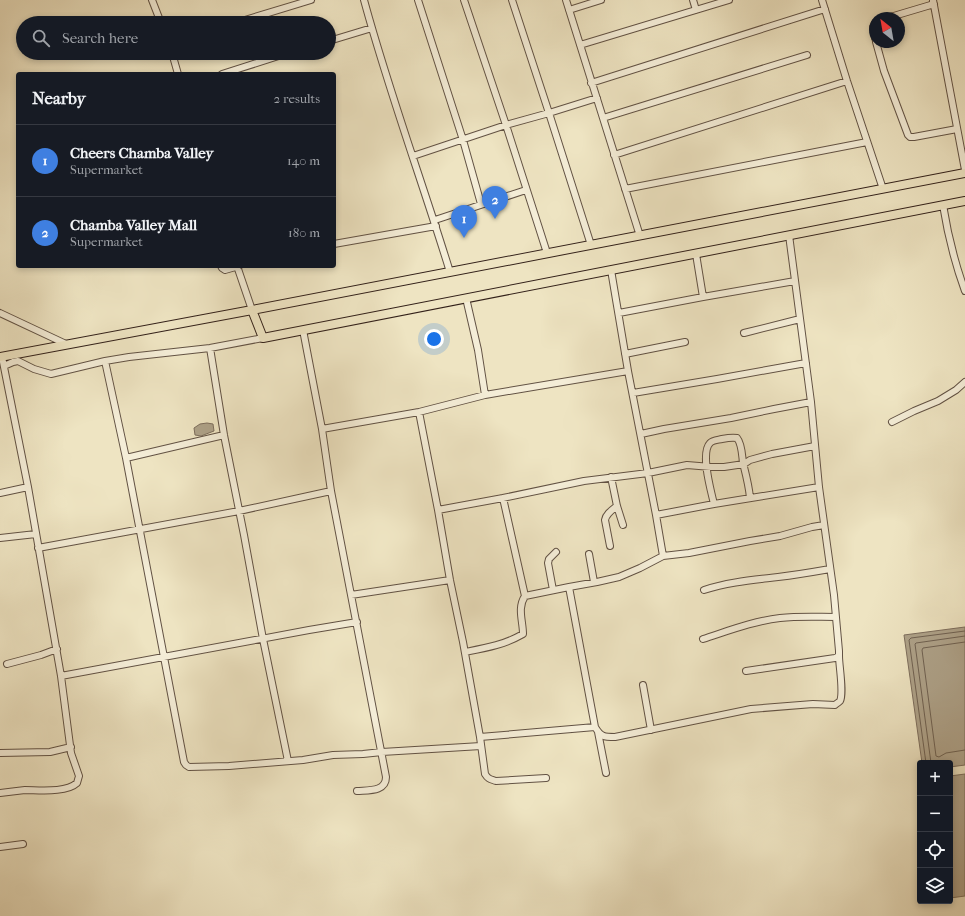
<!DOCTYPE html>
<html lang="en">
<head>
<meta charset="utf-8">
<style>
  body { margin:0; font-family:"IM FELL French Canon",serif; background:#20242c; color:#f1f3f6 }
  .controls { position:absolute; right:12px; bottom:12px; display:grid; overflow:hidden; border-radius:4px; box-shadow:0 2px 6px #0003 }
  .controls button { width:36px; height:36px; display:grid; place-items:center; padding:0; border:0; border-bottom:1px solid #363941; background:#171b24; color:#f1f3f6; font:20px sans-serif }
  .compass { position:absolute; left:869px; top:12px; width:36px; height:36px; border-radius:50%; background:#171b24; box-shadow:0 2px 6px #0003; rotate:329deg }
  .you { position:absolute; left:434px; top:339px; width:14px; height:14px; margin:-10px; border:3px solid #fff; border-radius:50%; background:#1a73e8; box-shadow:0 0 0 6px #1a73e833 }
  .badge { display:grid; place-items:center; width:26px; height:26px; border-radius:50%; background:#b45309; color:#fff; font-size:13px; font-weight:700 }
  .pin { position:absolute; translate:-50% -33px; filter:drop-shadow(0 1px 2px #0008) }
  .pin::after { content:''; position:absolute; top:21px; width:14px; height:12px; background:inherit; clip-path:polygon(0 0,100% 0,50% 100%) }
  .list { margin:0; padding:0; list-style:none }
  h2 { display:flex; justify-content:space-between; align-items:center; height:52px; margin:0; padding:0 16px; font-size:17px }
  h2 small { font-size:13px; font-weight:400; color:#9ea1a6 }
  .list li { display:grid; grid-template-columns:26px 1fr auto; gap:12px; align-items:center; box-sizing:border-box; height:72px; padding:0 16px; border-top:1px solid #363941 }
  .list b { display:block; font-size:15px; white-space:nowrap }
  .list p { margin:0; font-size:13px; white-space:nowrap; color:#9ea1a6 }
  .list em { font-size:13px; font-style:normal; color:#9ea1a6 }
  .icon { flex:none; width:22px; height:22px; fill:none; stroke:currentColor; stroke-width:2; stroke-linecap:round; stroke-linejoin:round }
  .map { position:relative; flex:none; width:965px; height:916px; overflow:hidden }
  .search { position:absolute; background:#171b24; box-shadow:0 2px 6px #0003; left:16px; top:16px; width:320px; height:44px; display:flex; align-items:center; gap:10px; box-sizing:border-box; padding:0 14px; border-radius:22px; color:#9ea1a6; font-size:15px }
  .panel { position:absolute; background:#171b24; box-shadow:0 2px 6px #0003; left:16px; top:72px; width:320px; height:196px; border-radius:4px }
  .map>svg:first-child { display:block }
  .water { fill:#aea289; stroke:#7d6e5d }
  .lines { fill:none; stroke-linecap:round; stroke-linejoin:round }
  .shore { stroke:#706252; stroke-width:1 }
  .minor-casing { stroke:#625244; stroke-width:8 }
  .major-casing { stroke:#33211a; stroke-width:10 }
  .minor { stroke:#f4edd7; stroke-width:6 }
  .major { stroke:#eee4c2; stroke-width:8 }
</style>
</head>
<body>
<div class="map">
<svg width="965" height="916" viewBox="0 0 965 916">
  <rect width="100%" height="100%" fill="#eee4c2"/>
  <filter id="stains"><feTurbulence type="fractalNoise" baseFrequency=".005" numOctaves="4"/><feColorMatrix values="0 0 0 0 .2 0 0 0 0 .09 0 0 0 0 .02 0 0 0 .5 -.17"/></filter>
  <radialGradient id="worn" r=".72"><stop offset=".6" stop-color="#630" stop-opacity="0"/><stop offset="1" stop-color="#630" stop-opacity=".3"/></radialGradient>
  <!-- water -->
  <path class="water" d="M207,423L213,424L214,431L201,436L195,435L194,428L200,424Z
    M965,627V765L950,767V763H922L904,635Z
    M965,774V896L950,898V776Z"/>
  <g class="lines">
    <!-- shore -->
    <path class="shore" d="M965,642L923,648L922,650L936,756L939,757L946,753L965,750
      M926,763L909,640L911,638L965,631
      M931,763L915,644L916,643L965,636"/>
    <defs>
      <path id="minor" d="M152,0L161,23
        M364,0C389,92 422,181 450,272
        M418,0L463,140L481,204
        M464,0L506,125L547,253
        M512,0L549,113L591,245
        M566,0L640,236
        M693,0L696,10
        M822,0L847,81L883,189
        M933,0L965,170
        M569,10L601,0
        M887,18L934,4L933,2
        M235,23L311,0
        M875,23L873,27L875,38
        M329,41L372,28
        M876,42L884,71L908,135L910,137H914L957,129
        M580,45L729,0
        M172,53L178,74
        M222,74L288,53
        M591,83L825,9
        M603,118L807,55
        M614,155L847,81
        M413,156L506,125L549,113L597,98
        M625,189L867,142
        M943,205C948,236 954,261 965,291
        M435,220L526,190
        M334,244L436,226
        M696,254L703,297
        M221,266L222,268L225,270L239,266
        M237,266L252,310
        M611,270L628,371L656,515L663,556
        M466,298L478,350L485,395
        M0,313L66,344
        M619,313L703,297L795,281
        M303,330L322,429L331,491L386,777C386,792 368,790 357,791
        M744,333L800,319
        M210,348L224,435L244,535L263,639L288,761
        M625,354L685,342
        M105,361L126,458L184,762L186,765L189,767L229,766L303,760L333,755L363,754L382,752L481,746
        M4,366L13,362L18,361L34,369L51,374L105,361L129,357L210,348L263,338
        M633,393L717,379L806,363
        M419,412L438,510L450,580L463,642L480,737L485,774C488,779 490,779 496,781L546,778
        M892,422L914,411L938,401L956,390L965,382
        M322,429L419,412L485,395L628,371
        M641,434L664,429L731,418L774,409L811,402
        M126,458L224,435
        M611,477L617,506L623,525
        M0,493L28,487
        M714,504C711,491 700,453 710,443C713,440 718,440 722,439C727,438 732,437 737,438C742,444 742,455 743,463C746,475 749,486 750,498
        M438,510L503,498L584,481L648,473L687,465L711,467H724L744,464L750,460L772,454L815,446
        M656,515L714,504L819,487
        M0,538L36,534
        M610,546L605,520C606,514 612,510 617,506
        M38,548L239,511L331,491
        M589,554L594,582
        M569,587L597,582L619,577L640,568L663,556L689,553L750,541L780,536L812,527L824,525
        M553,590L548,563L549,559L556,552
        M704,590C728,582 753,580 778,577C795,575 813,572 830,569
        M351,595L450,580
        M525,596L569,587L595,727C601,737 604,737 615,737L751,709L813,704L835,705C837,703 838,703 840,701C844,693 839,666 839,656
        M703,639C728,631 754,621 780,618C799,616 817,617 836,617
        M465,652C486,648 504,645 523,634C523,621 517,608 525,596L503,498
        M7,664L41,655L57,649
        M746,671L835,658L839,656V651L834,595L819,487L811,402L789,235
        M61,676L309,630L357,622
        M643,685L651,730
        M598,732L606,773
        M480,737L595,727
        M0,753L50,752L71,747
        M0,793C8,792 17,791 25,790C39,790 66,793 77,783L79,776L71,753L61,676L28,487L2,357
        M0,847L23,844"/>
      <path id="major" d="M252,310L263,338L965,201
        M0,357L252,310L965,173"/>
    </defs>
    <!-- minor casing -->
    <use href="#minor" class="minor-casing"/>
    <!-- major casing -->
    <use href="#major" class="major-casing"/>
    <!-- minor -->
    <use href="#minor" class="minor"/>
    <!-- major -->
    <use href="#major" class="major"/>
  </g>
  <rect width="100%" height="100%" filter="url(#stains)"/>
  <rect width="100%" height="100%" fill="url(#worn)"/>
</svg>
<div class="controls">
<button>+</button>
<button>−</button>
<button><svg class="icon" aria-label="locate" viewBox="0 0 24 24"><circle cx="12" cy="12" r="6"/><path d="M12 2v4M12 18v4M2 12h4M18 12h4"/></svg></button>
<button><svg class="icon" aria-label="layers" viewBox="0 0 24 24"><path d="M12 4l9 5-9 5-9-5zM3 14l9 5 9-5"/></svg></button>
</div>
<svg class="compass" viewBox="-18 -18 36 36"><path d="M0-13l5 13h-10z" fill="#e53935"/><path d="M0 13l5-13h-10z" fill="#9ea1a6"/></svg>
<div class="you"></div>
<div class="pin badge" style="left:464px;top:238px;background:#3f7fe0">1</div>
<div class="pin badge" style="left:495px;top:219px;background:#3f7fe0">2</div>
<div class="search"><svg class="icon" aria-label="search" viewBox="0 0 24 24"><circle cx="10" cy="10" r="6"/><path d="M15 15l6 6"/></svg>Search here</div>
<section class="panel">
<h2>Nearby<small>2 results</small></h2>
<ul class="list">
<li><span class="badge" style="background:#3f7fe0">1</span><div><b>Cheers Chamba Valley</b><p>Supermarket</p></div><em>140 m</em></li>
<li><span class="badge" style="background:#3f7fe0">2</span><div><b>Chamba Valley Mall</b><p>Supermarket</p></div><em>180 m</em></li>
</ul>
</section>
</div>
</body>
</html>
